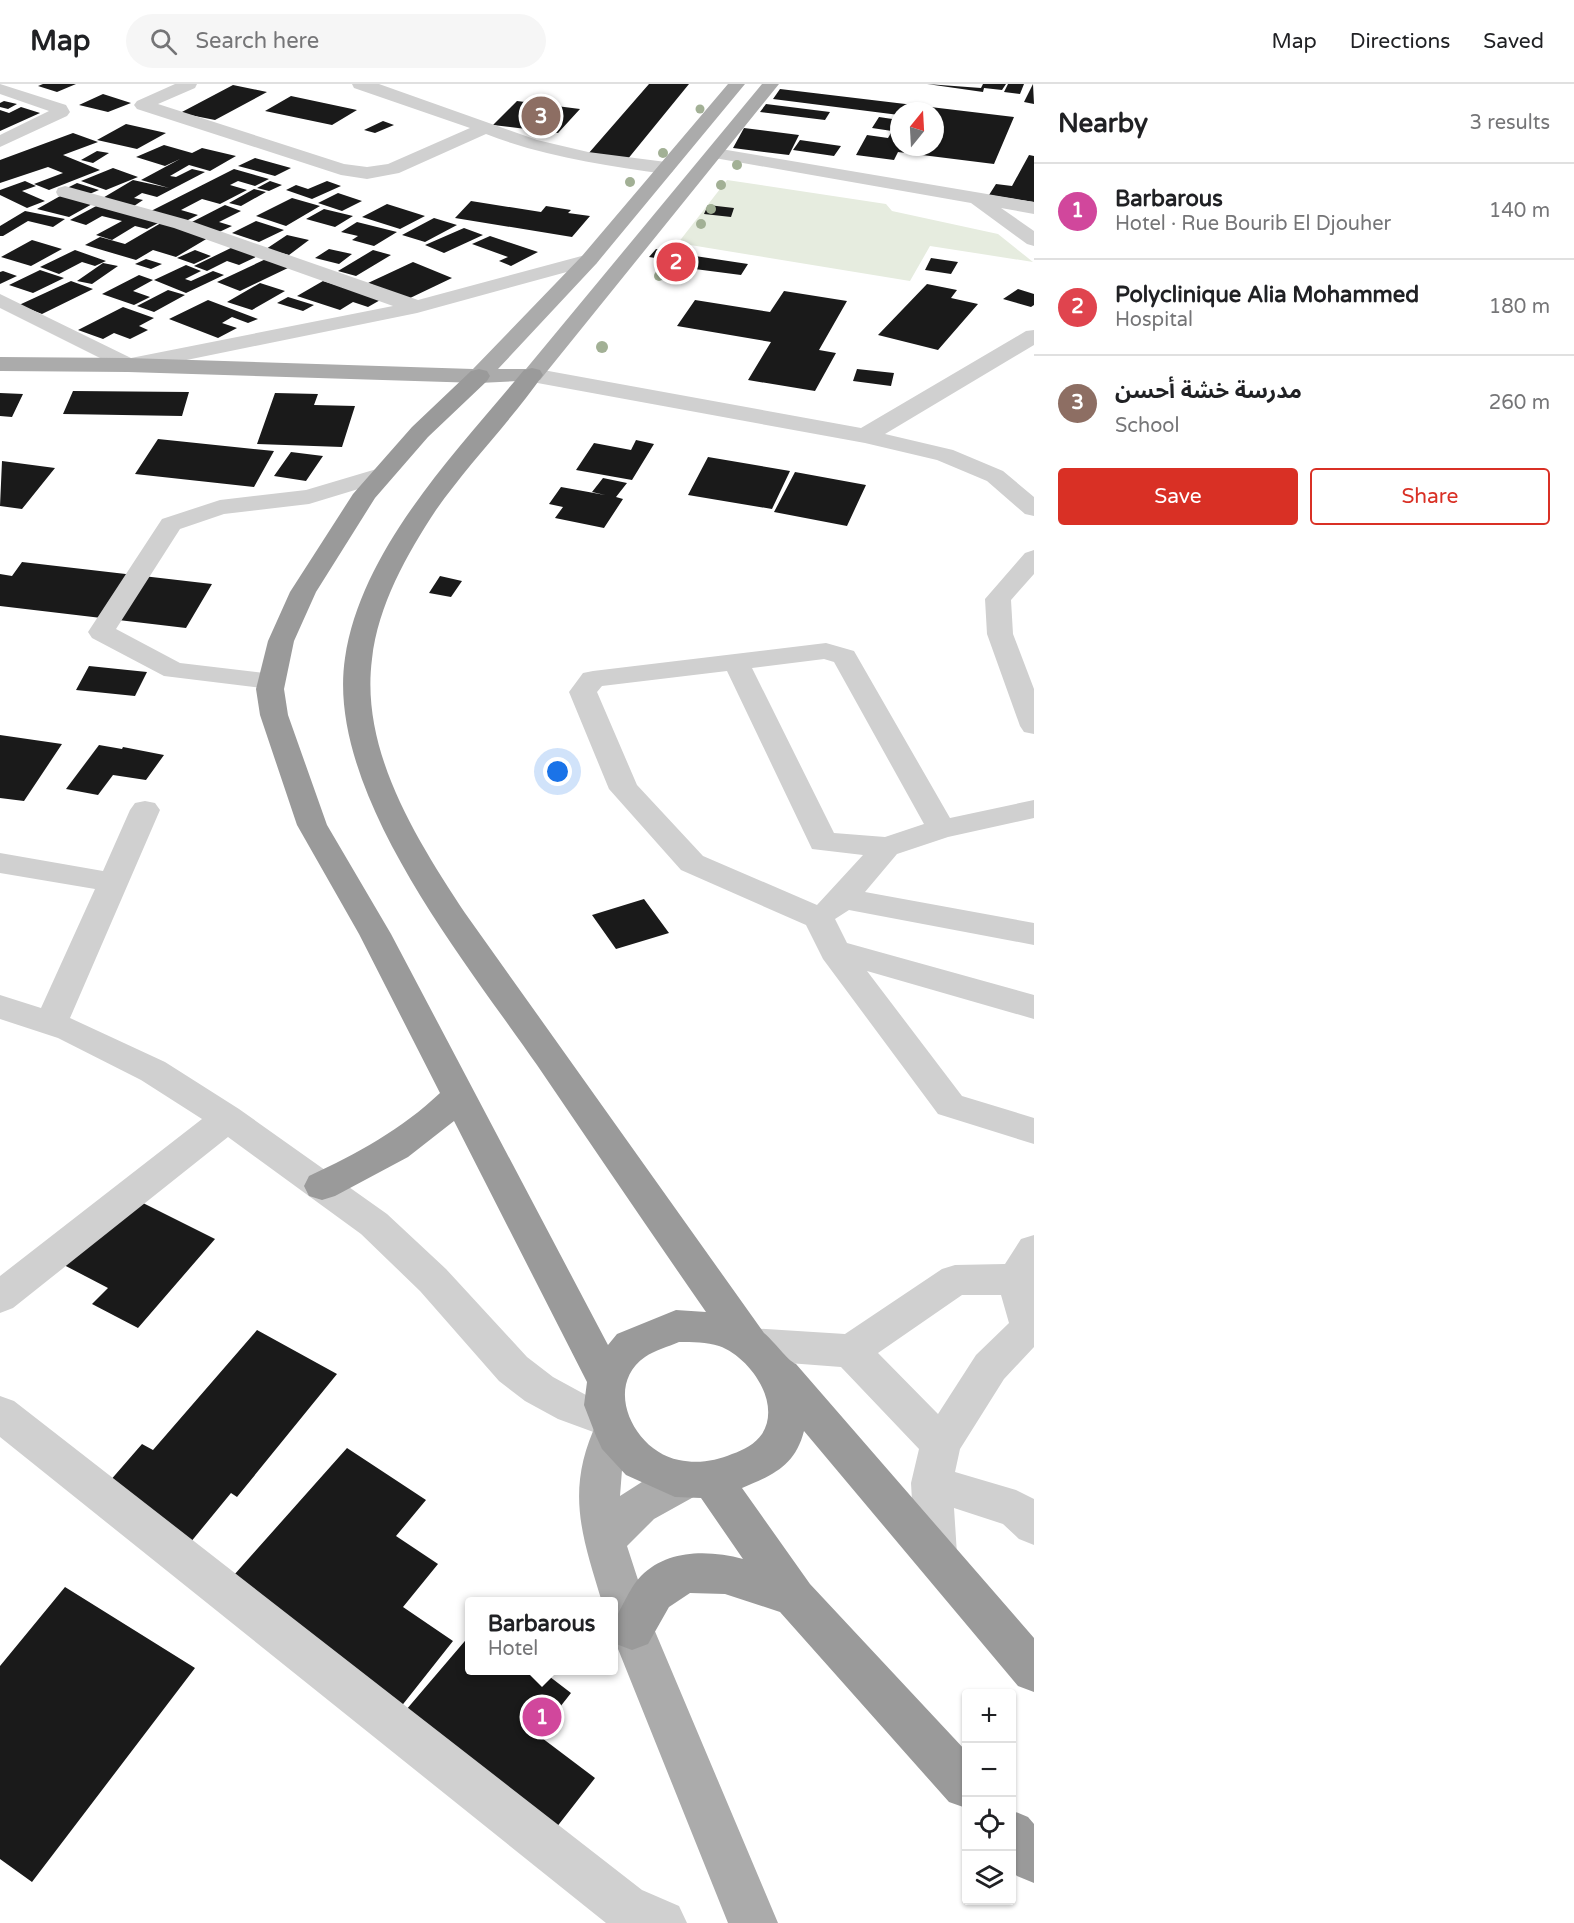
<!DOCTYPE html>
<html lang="en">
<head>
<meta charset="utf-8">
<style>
  body { margin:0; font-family:"Varela Round","Noto Sans Arabic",sans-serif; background:#f6f6f6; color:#202124 }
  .controls { position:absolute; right:18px; bottom:18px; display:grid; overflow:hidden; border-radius:6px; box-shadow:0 2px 4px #0004 }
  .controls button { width:54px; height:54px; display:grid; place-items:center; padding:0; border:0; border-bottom:2px solid #e0e0e0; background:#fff; color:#202124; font:30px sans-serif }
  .compass { position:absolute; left:890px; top:18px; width:54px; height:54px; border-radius:50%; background:#fff; box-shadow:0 2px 4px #0004; rotate:18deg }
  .you { position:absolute; left:558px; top:688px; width:21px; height:21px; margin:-15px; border:4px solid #fff; border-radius:50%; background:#1a73e8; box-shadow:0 0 0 9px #1a73e833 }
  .badge { display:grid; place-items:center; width:39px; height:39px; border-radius:50%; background:#d93025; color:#fff; font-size:20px; font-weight:700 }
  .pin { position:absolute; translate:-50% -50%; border:3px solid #fff; box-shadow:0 2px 6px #0006 }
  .popup { position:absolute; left:465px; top:1513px; width:153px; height:78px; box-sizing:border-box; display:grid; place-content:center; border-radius:6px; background:#fff; filter:drop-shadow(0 2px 4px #0005); font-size:20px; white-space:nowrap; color:#757577 }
  .popup b { font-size:22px; color:#202124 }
  .popup::after { content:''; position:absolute; left:50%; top:100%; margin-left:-12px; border:12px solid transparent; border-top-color:#fff }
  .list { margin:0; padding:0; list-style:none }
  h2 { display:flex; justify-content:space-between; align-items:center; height:78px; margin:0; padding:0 24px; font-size:26px }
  h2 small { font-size:20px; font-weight:400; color:#757577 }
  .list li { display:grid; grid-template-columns:39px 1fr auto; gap:18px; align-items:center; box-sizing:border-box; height:96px; padding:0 24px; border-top:2px solid #e0e0e0 }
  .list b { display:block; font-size:22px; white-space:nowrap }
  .list p { margin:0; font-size:20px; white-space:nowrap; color:#757577 }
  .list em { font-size:20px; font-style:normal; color:#757577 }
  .actions { display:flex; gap:12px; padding:18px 24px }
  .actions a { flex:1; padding:14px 0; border:2px solid #d93025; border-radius:6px; text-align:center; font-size:21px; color:#d93025 }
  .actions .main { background:#d93025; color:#fff }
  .icon { flex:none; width:33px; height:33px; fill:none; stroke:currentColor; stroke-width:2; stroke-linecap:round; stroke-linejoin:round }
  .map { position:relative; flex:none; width:1034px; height:1839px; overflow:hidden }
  header { display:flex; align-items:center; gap:36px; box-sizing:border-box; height:84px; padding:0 30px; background:#fff; border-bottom:2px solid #e0e0e0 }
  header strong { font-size:28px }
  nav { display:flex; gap:33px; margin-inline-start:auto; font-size:21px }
  .search { width:420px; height:54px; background:#f6f6f6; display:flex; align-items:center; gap:15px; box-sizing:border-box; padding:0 21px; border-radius:33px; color:#757577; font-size:22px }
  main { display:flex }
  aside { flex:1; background:#fff }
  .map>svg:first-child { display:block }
  .green { fill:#e6ecdf }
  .building { fill:#1a1a1a }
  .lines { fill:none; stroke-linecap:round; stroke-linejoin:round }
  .minor { fill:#d0d0d0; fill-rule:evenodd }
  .major { fill:#ababab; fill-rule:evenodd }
  .highway { fill:#9a9a9a; fill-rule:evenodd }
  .tree { fill:#a2b095 }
</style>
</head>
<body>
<header>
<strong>Map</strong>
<div class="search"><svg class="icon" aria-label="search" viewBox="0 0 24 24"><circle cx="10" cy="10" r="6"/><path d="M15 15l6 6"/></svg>Search here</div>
<nav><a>Map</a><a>Directions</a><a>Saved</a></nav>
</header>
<main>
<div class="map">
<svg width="1034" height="1839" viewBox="0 0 1034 1839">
  <rect width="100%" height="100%" fill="#fff"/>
  <!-- green -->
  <path class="green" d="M727,96L886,120L892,127L998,150L1033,178L930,162L910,197L678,159Z"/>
  <!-- building -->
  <path class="building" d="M43,0H76L57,8L38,2Z
    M649,0H689L627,76L588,70Z
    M927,0L981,4L983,0H1006L1002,6L984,4L983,8Z
    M1008,0H1024L1020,10L1004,8Z
    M1033,0L1034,20L1024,18Z
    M233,1L267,8L215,36L180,29Z
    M780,5L1014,33L994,80L898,68L894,76L856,71L867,51L888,54L892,47L872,44L879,33L899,36V63H935V27H899V31L773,15Z
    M103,10L131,19L108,28L79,21Z
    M291,12L357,26L332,41L265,27Z
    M4,17L17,20L8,25L0,23V19Z
    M517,17L580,25L558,49L493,41Z
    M766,20L830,28L825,36L760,28Z
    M21,23L40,29L0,47V26L9,29Z
    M383,37L394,41L375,49L364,46Z
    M126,40L166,49L137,65L97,56Z
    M744,44L799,51L789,71L733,64Z
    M73,49L98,58L63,71L100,86L49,106L34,100L63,89L48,83L0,99V76Z
    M800,56L841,62L834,72L793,66Z
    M164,61L192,69L202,64L236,72L210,87L189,81L170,92L176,93L192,85L205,88L157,113L142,109L134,114L143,116L134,122L101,115L133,96L169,104L141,96L180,75L165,82L136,73Z
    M97,67L109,69L93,79L81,76Z
    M1029,71L1034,72V118L989,111L996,100L1012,102Z
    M255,74L291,84L275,92L238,82Z
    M113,84L138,93L106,106L81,97Z
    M234,85L269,95L255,102L238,97L230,101L247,106L220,120L202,115L181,126L198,131L184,138L149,128Z
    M25,97L36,102L22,107L45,117L27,124L0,111V106Z
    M270,97L282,101L269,107L257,104Z
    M327,97L341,102L312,115L286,106L296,101L308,105Z
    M77,99L99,106L87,111L65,105Z
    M254,105L266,108L241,122L229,119Z
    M338,109L362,117L342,127L318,119Z
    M62,111L94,119L69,133L37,125Z
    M292,114L320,122L286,142L256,132Z
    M471,117L541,128L546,122L571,126L568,129L590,132L572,153L455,134Z
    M100,120L162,137L147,145L135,142L112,156L96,151L122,137L102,132L86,141L70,136Z
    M387,120L425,132L400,145L362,133Z
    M225,121L241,127L219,138L232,142L215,150L186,141Z
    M708,121L734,124L731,133L704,130Z
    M324,125L353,132L335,143L306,135Z
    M25,127L65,135L53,143L28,137L3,152H0V142Z
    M434,134L457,141L425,158L402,151Z
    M256,137L284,146L259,158L232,149Z
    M357,138L397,148L374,162L352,156L358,152L341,148Z
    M161,139L208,154L176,173L153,166L136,176L85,161L100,153L125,160Z
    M464,144L483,151L444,169L425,161Z
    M287,151L309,156L289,171L266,165Z
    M490,152L538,168L511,182L499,177L508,173L472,160Z
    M32,156L62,165L31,182L1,173Z
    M235,162L260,171L239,181L227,177L207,187L194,182Z
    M329,165L352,170L339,180L315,174Z
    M656,165L686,170L680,178L649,173Z
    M75,166L106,177L95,182L82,178L59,190L40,183Z
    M195,166L211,172L194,180L177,174Z
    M373,166L391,171L356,192L338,187Z
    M695,172L748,180L741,191L687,184Z
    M268,174L290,183L240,207L217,198Z
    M931,174L958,178L951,190L925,186Z
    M146,175L162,180L151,185L135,180Z
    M413,178L452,194L408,215L368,199Z
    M103,179L118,182L92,200L77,197Z
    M186,181L201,187L185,195L191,197L213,187L224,191L186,209L154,196Z
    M40,186L64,194L33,209L9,201Z
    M3,187L17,192L0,200V188Z
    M139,191L153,196L133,207L150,213L134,221L102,210Z
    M71,197L93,205L42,230L19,221Z
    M323,197L382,215L368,223L353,218L340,226L297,212Z
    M260,199L285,207L252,226L227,218Z
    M927,200L957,206L951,214L978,220L938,266L878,251Z
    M1018,205L1034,210V221L1031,223L1003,215Z
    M168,206L185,211L154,228L137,222Z
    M784,207L847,217L819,266L836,269L815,307L748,296L771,258L677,242L695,216L770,228Z
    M288,213L314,221L303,227L277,219Z
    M208,216L258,235L248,239L232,233L222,239L237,244L218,254L169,235Z
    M123,223L154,234L139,242L148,246L130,255L114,249L103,255L78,246Z
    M857,285L894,289L891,302L853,297Z
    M73,307L189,308L182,332L63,330Z
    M0,309L23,310L12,333L0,332Z
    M275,309L318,310L314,321L355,322L342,363L257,360Z
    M158,355L274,367L254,403L135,390Z
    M636,356L654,360L632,396L576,386L594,359L631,366Z
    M291,368L323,372L306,397L274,392Z
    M708,373L790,387L772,425L688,411Z
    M2,377L55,384L22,425L0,422Z
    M795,388L866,401L847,442L774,428Z
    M603,394L627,399L616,413L623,415L604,444L555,434L563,423L549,420L561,403L605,411L592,408Z
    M22,478L212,500L186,544L0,522V490L12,492Z
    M440,492L462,497L451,513L429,509Z
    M89,582L147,588L135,612L76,606Z
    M0,651L62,660L24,717L0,714Z
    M99,661L122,665L123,663L164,671L146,696L113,691L98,711L66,705Z
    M644,815L669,849L616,865L592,831Z
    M127,1111L215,1155L138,1244L92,1220L108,1204L62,1180Z
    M257,1246L337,1290L237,1413L231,1409L190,1459L102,1406L142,1360L153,1366Z
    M347,1364L426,1416L396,1452L438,1480L403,1523L453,1557L400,1624L226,1500Z
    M65,1503L195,1584L32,1798L0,1775V1582Z
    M470,1551V1586H541L571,1609L538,1651L595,1694L556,1744L406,1626Z"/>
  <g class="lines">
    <!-- minor -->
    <path class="minor" d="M0,0L66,21L70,28L67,32L0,63V51L49,27L0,10Z
      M175,0H197L195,4L158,20L344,80L367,83L388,80L470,44L354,4L352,0H379L537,56L588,68L666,78L672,80L675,84L672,88L666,90C604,81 545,73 486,50L399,89L367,95L341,91L137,25L134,21L137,17Z
      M715,64L1034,118V130L1001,124L1034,147V162L1027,160L971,119L709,73L706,69L709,65Z
      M65,102L188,136L418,216L589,170L596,172L599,176L596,180L417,229L128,288L0,224V210L131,274L393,222L174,144L58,112L56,108L58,104Z
      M1034,246V261L885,350L953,366L1003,387L1034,413V432L1025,430L987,397L937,376L865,359L532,298L524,296L521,291L524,286L532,284L861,344L1026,247Z
      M380,384L388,386L392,391L388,396L309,420L224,430L180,445L116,545L180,579L281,591L285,597L281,603L271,605L164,592L92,554L88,548L162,435L220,416L306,406Z
      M1034,466V490L1011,516L1013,550L1034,605V650L1024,648L1020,642L987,550L985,515L1025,469Z
      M826,559L854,567L950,734L1034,716V734L948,753L897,770L865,808L1034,839V861L849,826L835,835L847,859L1034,911V935L867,887L962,1012L1034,1034V1060L938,1030L823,875L806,841L681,786L609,705L569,608L583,589L593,587ZM824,575L834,578L924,740L885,753L834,749L752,584ZM727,587L812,765L863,771L817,821L703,772L637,701L597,608L602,602Z
      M145,717L155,719L160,726L70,934L165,978L239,1025L387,1130L446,1185L527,1273L553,1293L586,1311L621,1324L627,1336L621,1348L607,1353L558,1335L525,1317L499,1297L420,1207L361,1150L228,1053L13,1224L0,1229V1192L202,1035L141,996L58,954L0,935V911L41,924L95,805L0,789V769L103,787L130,726L135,719Z
      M1034,1151V1263L1004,1295L960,1365L955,1388L1016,1406L1034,1415V1461L1019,1455L1003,1440L954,1424L957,1470L951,1484L936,1489L921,1484L915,1470L911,1399L919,1365L841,1283L750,1276L736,1271L731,1260L736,1249L750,1244L845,1250L942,1185L955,1181L1005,1180L1021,1155ZM962,1211H1001L1009,1239L976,1271L938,1330L878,1269Z
      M0,1312L14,1317L642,1806L679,1822L687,1839H606L0,1353Z"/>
    <!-- major -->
    <path class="major" d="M728,0H745L596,180L498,285H526L762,0H779L540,296L479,299L128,288L0,287V273L128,274L473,285L582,172Z
      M612,1330L626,1336L632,1348L623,1373L620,1412L645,1396L684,1379L699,1384L705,1397L699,1410L654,1435L627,1462L654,1545L778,1839H728L614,1555V1518H602C581,1449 565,1405 598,1336Z"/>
    <!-- highway -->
    <path class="highway" d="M532,284L540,286L543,291C510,338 469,379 436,426C407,470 378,521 372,575C360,667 417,756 465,829L764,1249C773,1256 788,1277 796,1280L1034,1554V1608L1018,1602L804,1347C795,1382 773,1391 742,1404L810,1500L966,1667V1724L949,1718L780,1528L725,1510L690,1509L669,1523L648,1560L632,1566L616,1560C610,1545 616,1533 623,1520C628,1511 633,1500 641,1492C668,1465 709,1466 743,1475L701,1414L675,1413L626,1391L602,1365L596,1352L584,1321L587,1298L454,1037L408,1073L335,1112L322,1116L309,1112L304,1102L309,1092C357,1070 402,1045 440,1009L359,850L297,741L260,631L256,605L268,557L290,508L353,410L412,343L471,287L479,285L487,287L490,292L487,297L428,353L375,414L316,508L294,557L284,605L288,631L327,741L391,850L608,1261L617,1250L676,1226L706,1228C649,1146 593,1063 537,981C465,877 325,707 345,574C361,465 456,368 524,286ZM679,1258C692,1258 707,1258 719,1262C750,1273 782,1319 762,1350C755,1360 744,1366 732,1370C716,1377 697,1380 679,1376C635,1368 602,1303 645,1273C655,1266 668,1263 679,1258Z
      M1011,1726L1028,1733L1034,1740V1799L1017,1792L1011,1786Z"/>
  </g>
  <!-- trees -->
  <g class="tree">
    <circle cx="700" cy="25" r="4.5"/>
    <circle cx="663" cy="69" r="5"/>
    <circle cx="737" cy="81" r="5"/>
    <circle cx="630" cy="98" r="5"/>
    <circle cx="721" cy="101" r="5"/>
    <circle cx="711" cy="125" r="5"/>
    <circle cx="701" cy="140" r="5"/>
    <circle cx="659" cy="192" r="5"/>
    <circle cx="602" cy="263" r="6"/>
  </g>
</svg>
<div class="controls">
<button>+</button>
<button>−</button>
<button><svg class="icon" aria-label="locate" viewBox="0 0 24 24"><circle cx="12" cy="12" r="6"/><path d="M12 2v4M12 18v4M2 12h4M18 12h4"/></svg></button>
<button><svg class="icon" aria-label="layers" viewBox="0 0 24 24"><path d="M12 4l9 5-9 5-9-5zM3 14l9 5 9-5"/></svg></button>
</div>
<svg class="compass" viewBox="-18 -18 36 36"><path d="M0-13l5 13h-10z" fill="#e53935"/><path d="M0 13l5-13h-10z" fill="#757577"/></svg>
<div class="you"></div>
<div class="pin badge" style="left:542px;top:1633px;background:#d1479c">1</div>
<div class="popup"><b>Barbarous</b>Hotel</div>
<div class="pin badge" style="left:676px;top:178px;background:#e0444e">2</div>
<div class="pin badge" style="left:541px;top:32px;background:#8d6e63">3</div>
</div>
<aside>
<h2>Nearby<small>3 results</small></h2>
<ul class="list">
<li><span class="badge" style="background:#d1479c">1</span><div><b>Barbarous</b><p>Hotel · Rue Bourib El Djouher</p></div><em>140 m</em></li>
<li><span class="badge" style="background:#e0444e">2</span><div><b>Polyclinique Alia Mohammed</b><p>Hospital</p></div><em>180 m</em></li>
<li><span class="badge" style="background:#8d6e63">3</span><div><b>مدرسة خشة أحسن</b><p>School</p></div><em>260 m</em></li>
</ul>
<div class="actions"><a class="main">Save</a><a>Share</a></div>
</aside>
</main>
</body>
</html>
